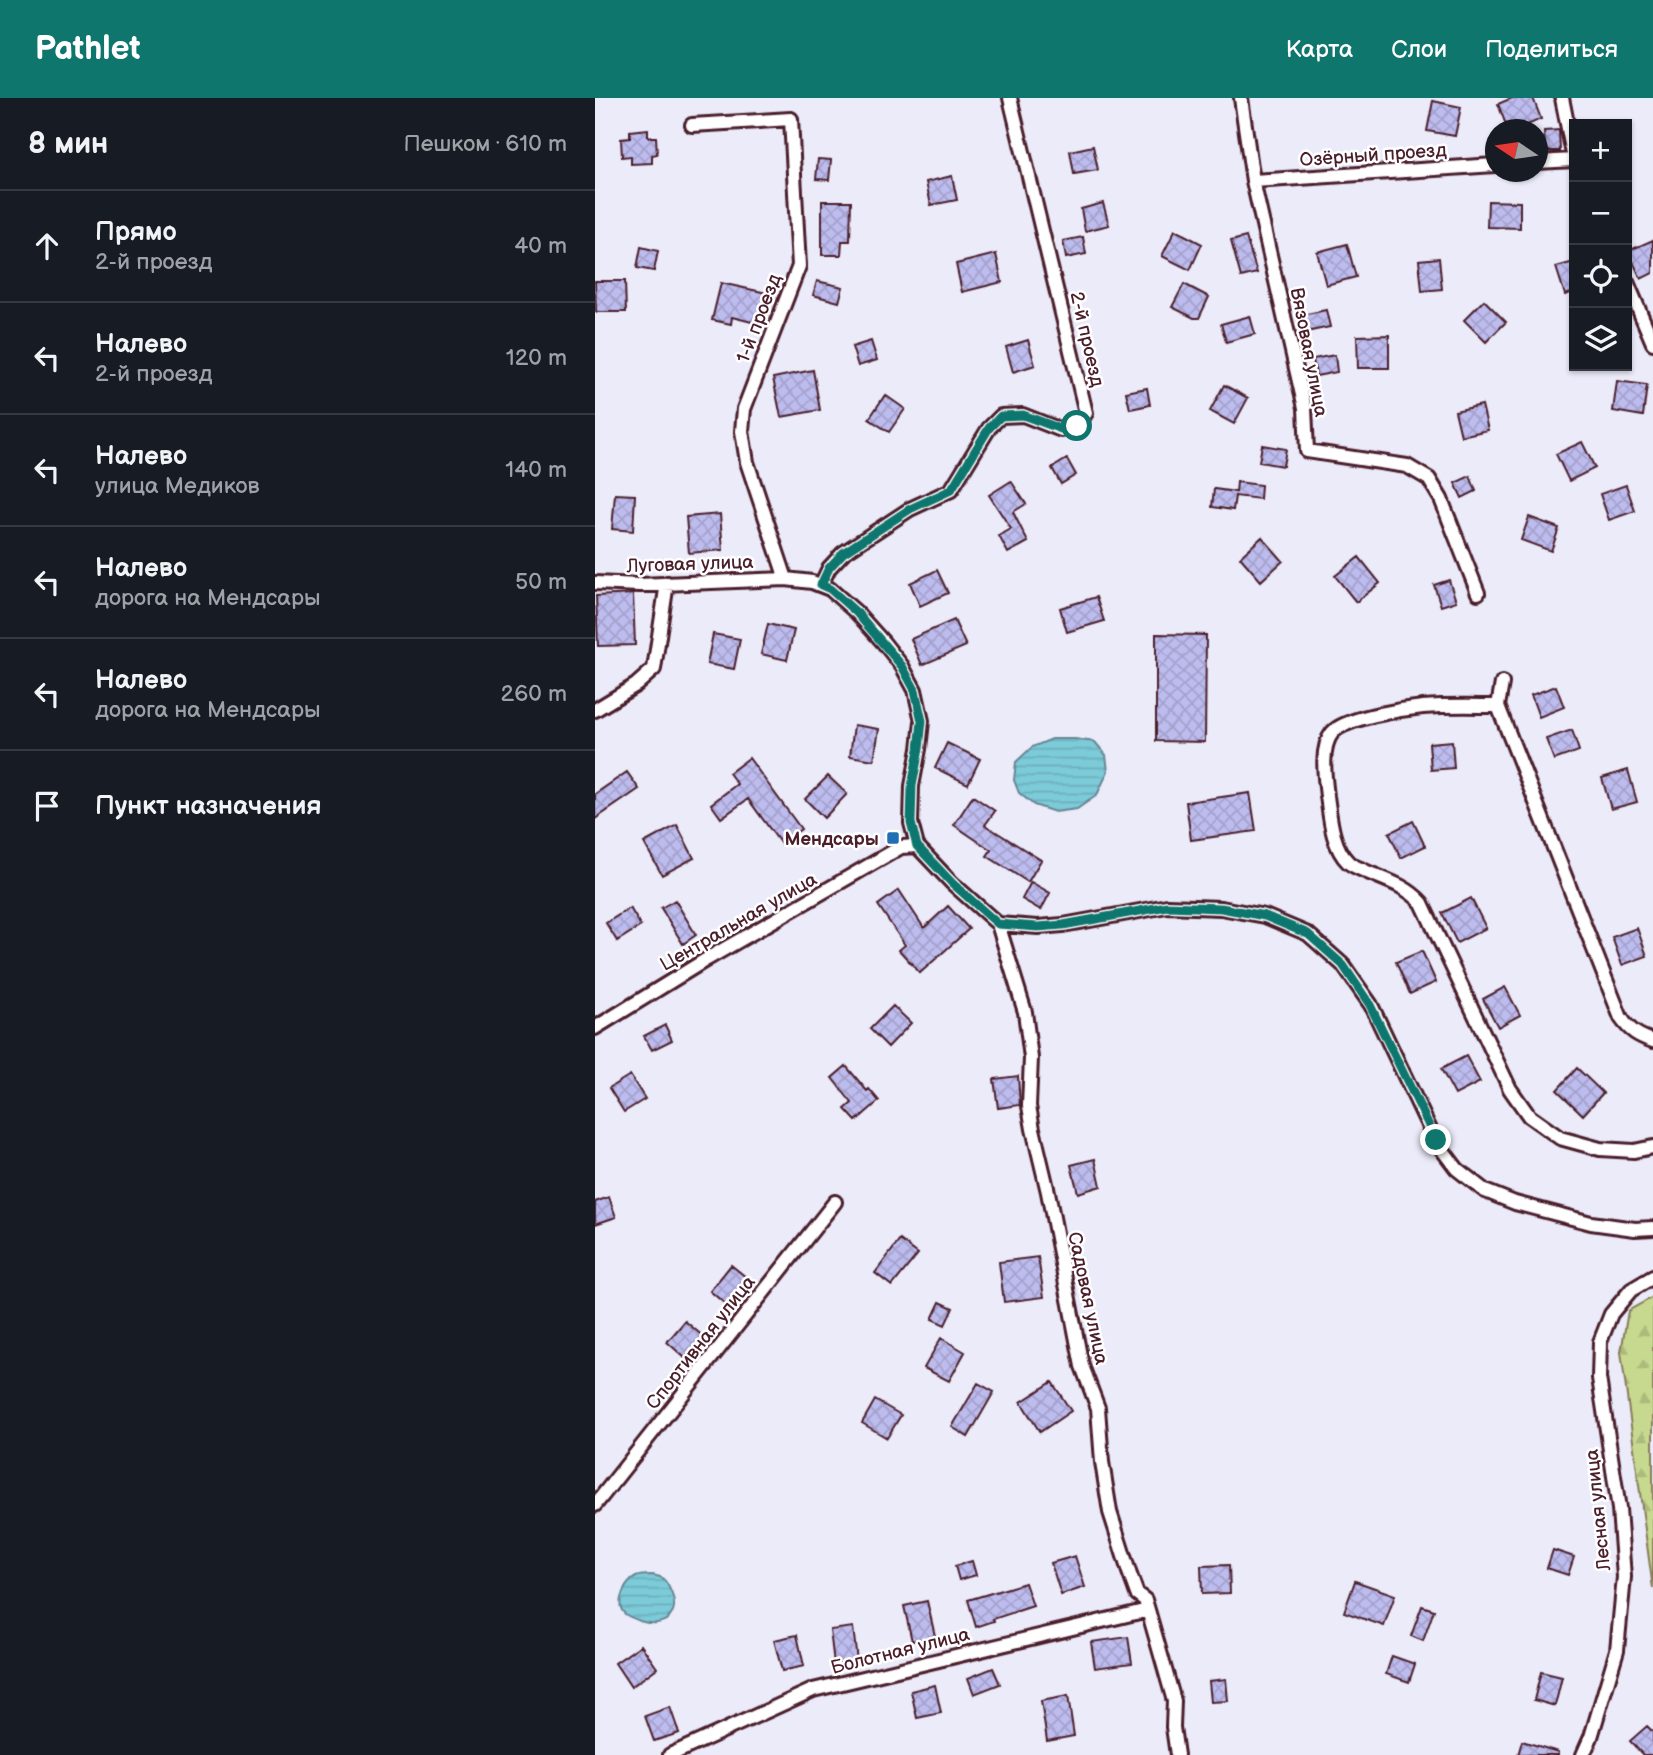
<!DOCTYPE html>
<html lang="ru">
<head>
<meta charset="utf-8">
<style>
  body { margin:0; font-family:"Balsamiq Sans",sans-serif; background:#242831; color:#f1f3f6 }
  .controls { position:absolute; right:21px; top:21px; display:grid; overflow:hidden; border-radius:0px; box-shadow:0 2px 5px #0004 }
  .controls button { width:63px; height:63px; display:grid; place-items:center; padding:0; border:0; border-bottom:2px solid #363941; background:#171b24; color:#f1f3f6; font:35px sans-serif }
  .compass { position:absolute; left:890px; top:21px; width:63px; height:63px; border-radius:50%; background:#171b24; box-shadow:0 2px 5px #0004; rotate:283deg }
  .stop { position:absolute; width:21px; height:21px; margin:-16px; border:5px solid #0f766e; border-radius:50%; background:#fff }
  .stop.end { background:#0f766e; border-color:#fff; box-shadow:0 2px 7px #0008 }
  .list { margin:0; padding:0; list-style:none }
  h2 { display:flex; justify-content:space-between; align-items:center; height:91px; margin:0; padding:0 28px; font-size:30px }
  h2 small { font-size:23px; font-weight:400; color:#9ea1a6 }
  .list li { display:grid; grid-template-columns:46px 1fr auto; gap:21px; align-items:center; box-sizing:border-box; height:112px; padding:0 28px; border-top:2px solid #363941 }
  .list b { display:block; font-size:26px; white-space:nowrap }
  .list p { margin:0; font-size:23px; white-space:nowrap; color:#9ea1a6 }
  .list em { font-size:23px; font-style:normal; color:#9ea1a6 }
  .icon { flex:none; width:38px; height:38px; fill:none; stroke:currentColor; stroke-width:2; stroke-linecap:round; stroke-linejoin:round }
  .map { position:relative; flex:none; width:1058px; height:1657px; overflow:hidden }
  header { display:flex; align-items:center; gap:42px; box-sizing:border-box; height:98px; padding:0 35px; background:#0f766e; color:#fff }
  header strong { font-size:33px }
  nav { display:flex; gap:38px; margin-inline-start:auto; font-size:24px }
  main { display:flex }
  aside { flex:1; background:#171b24 }
  .map>svg:first-child { display:block }
  .forest { fill:url(#forest-firs); stroke:#887c5c; stroke-width:2 }
  .water { fill:url(#water-rules); stroke:#688693; stroke-width:2 }
  .building { fill:url(#building-cross-hatch); stroke:#4a1f2b; stroke-width:2 }
  .lines { fill:none; stroke-linecap:round; stroke-linejoin:round }
  .minor-casing { stroke:#4a1f2b; stroke-width:18 }
  .minor { stroke:#fff; stroke-width:12 }
  .route { stroke:#0f766e; stroke-width:9 }
  .poi-dot { fill:#1f6fb2; stroke:#fff; stroke-width:2.5 }
  .labels { text-anchor:middle; stroke-width:5; stroke-linejoin:round; paint-order:stroke }
  .street-label { font-size:19px; fill:#4a1f2b; stroke:#fff }
  .poi-label { font-size:19px; font-weight:bold; fill:#4a1f2b; stroke:#fff; text-anchor:end }
</style>
</head>
<body>
<header>
<strong>Pathlet</strong>
<nav><a>Карта</a><a>Слои</a><a>Поделиться</a></nav>
</header>
<main>
<aside>
<h2>8 мин<small>Пешком · 610 m</small></h2>
<ul class="list">
<li><svg class="icon" aria-label="ahead" viewBox="0 0 24 24"><path d="M12 20V5M6 11l6-6 6 6"/></svg><div><b>Прямо</b><p>2-й проезд</p></div><em>40 m</em></li>
<li><svg class="icon" aria-label="left" viewBox="0 0 24 24"><path d="M17 20v-9H6M10 6l-5 5 5 5"/></svg><div><b>Налево</b><p>2-й проезд</p></div><em>120 m</em></li>
<li><svg class="icon" aria-label="left" viewBox="0 0 24 24"><path d="M17 20v-9H6M10 6l-5 5 5 5"/></svg><div><b>Налево</b><p>улица Медиков</p></div><em>140 m</em></li>
<li><svg class="icon" aria-label="left" viewBox="0 0 24 24"><path d="M17 20v-9H6M10 6l-5 5 5 5"/></svg><div><b>Налево</b><p>дорога на Мендсары</p></div><em>50 m</em></li>
<li><svg class="icon" aria-label="left" viewBox="0 0 24 24"><path d="M17 20v-9H6M10 6l-5 5 5 5"/></svg><div><b>Налево</b><p>дорога на Мендсары</p></div><em>260 m</em></li>
<li><svg class="icon" aria-label="arrive" viewBox="0 0 24 24"><path d="M6 21V4h12l-3 4 3 4H6"/></svg><div><b>Пункт назначения</b></div></li>
</ul>
</aside>
<div class="map">
<svg width="1058" height="1657" viewBox="0 0 1058 1657">
  <defs>
    <pattern id="forest-firs" width="22" height="20" patternUnits="userSpaceOnUse" patternTransform="scale(1.75)"><rect width="22" height="20" fill="#c7d98e"/><path d="M5 1l3.5 6h-7zM16 11l3.5 6h-7z" fill="#acba7b"/></pattern>
    <pattern id="water-rules" width="6" height="5" patternUnits="userSpaceOnUse" patternTransform="scale(1.75)"><rect width="6" height="5" fill="#7ccbd9"/><path d="M0 2.5h6" fill="none" stroke="#6daeba"/></pattern>
    <pattern id="building-cross-hatch" width="8" height="8" patternUnits="userSpaceOnUse" patternTransform="scale(1.75)"><rect width="8" height="8" fill="#bdbcee"/><path d="M0 0l8 8M0 8l8-8" fill="none" stroke="#a4a1cc"/></pattern>
  </defs>
  <rect width="100%" height="100%" fill="#ebebfa"/>
  <filter id="ink" filterUnits="userSpaceOnUse"><feTurbulence type="fractalNoise" baseFrequency=".0143" numOctaves="2"/><feDisplacementMap in="SourceGraphic" scale="14" xChannelSelector="R" yChannelSelector="G"/><feConvolveMatrix kernelMatrix="1 2 1 2 8 2 1 2 1" color-interpolation-filters="sRGB"/></filter>
  <g filter="url(#ink)">
    <!-- forest -->
    <path class="forest" d="M1058,1199V1491L1026,1254L1033,1213Z"/>
    <!-- water -->
    <path class="water" d="M457,641H480L500,644L511,657L513,673L502,697L482,711L460,714L439,707L424,695L419,682L421,664L437,649Z
      M57,1477C60,1478 64,1478 67,1480C71,1483 74,1489 76,1494C87,1518 67,1531 45,1523C40,1521 34,1519 30,1516C19,1506 30,1485 41,1479C45,1477 52,1477 57,1477Z"/>
    <!-- building -->
    <path class="building" d="M917,0H938L946,21L921,32H913L903,6Z
      M838,3L866,9L860,38L832,33Z
      M53,31V39H61L62,56L57,57V65L36,66V58L27,59L26,41L35,40V33Z
      M964,32L965,53H950L949,33Z
      M498,48L503,72L479,76L475,53Z
      M223,61L236,62L234,82L221,81Z
      M357,78L362,102L336,107L331,84Z
      M227,103H256L255,143H247L246,157H227Z
      M893,103L925,104V130L892,129Z
      M508,105L514,127L490,133L486,111Z
      M580,132L607,146L595,172L567,158Z
      M488,139L491,156L471,160L468,143Z
      M651,139L662,175L646,179L636,143Z
      M1058,142V175L1046,181L1033,153Z
      M752,146L761,179L731,187L722,154Z
      M46,149L63,153L59,173L42,170Z
      M401,156L407,184L367,194L361,166Z
      M844,160L847,191L827,193L824,162Z
      M979,164V194L970,197L961,169Z
      M0,183H30L31,214H1Z
      M222,183L248,189L244,204L218,197Z
      M126,185L172,195L165,226L137,219L136,226L117,222Z
      M589,186L614,199L604,220H599L577,209Z
      M889,202L911,224L891,244L869,222Z
      M731,212L735,229L711,234L707,217Z
      M655,218L660,236L631,244L626,226Z
      M794,237V270H763L762,238Z
      M433,242L440,267L418,274L411,249Z
      M276,243L282,262L263,268L257,249Z
      M740,257L742,274L721,278L718,261Z
      M218,272L225,312L186,319L178,280Z
      M1022,283L1052,287L1048,318L1018,313Z
      M629,287L653,300L639,326L615,313Z
      M552,290L555,307L535,311L531,294Z
      M290,297L310,311L294,334L274,321Z
      M887,307L893,332L866,338L860,313Z
      M987,344L1000,370L974,383L961,356Z
      M667,347L691,351L688,368L664,364Z
      M472,361L481,377L466,386L457,370Z
      M875,378L881,393L867,400L860,385Z
      M416,383L431,406L418,414L433,444L413,455L404,438L416,431L394,397Z
      M642,384L666,387L665,401L640,398L638,412L617,409L619,391L641,394Z
      M1031,387L1040,413L1014,422L1005,396Z
      M20,396L40,397L38,433L17,431Z
      M125,416L128,452L94,455L91,419Z
      M934,419L964,430L956,453L926,442Z
      M667,439L688,463L666,483L645,459Z
      M764,459L785,485L761,504L740,478Z
      M342,472L353,495L325,508L315,485Z
      M854,482L861,503L846,508L839,487Z
      M38,496L40,547L3,548L1,498Z
      M501,499L509,523L472,534L465,510Z
      M359,522L371,548L327,567L316,541Z
      M173,526L199,532L192,562L166,556Z
      M118,536L145,541L139,571L112,566Z
      M561,536L611,537L610,644L561,643Z
      M961,588L969,609L944,619L936,597Z
      M259,627L284,631L279,662L255,658Z
      M977,632L984,653L959,662L951,641Z
      M857,643L859,670L836,672L834,645Z
      M352,645L385,661L373,686L340,670Z
      M154,660L206,731L186,746L153,701L126,720L116,706L142,686L134,675Z
      M1033,672L1042,704L1016,711L1007,680Z
      M32,674L44,691L0,721V696Z
      M233,678L252,696L229,720L210,701Z
      M655,695L661,733L596,742L591,704Z
      M378,698L400,713L390,727L446,762L433,784L392,758L396,752L359,727Z
      M818,723L830,748L806,760L794,735Z
      M82,727L99,760L67,777L49,745Z
      M436,784L455,795L446,812L427,801Z
      M304,792L329,830L353,808L374,831L325,875L304,852L310,847L283,807Z
      M876,800L891,830L862,845L847,815Z
      M80,802L101,837L88,846L66,810Z
      M35,810L46,828L22,843L11,825Z
      M1042,830L1052,858L1027,867L1017,839Z
      M827,853L841,884L815,896L801,864Z
      M910,889L925,917L903,929L888,901Z
      M298,908L316,925L293,949L275,931Z
      M70,927L77,942L57,952L49,938Z
      M871,958L885,984L860,997L846,971Z
      M251,968L272,993L274,991L284,1003L261,1023L250,1011L257,1005L237,980Z
      M982,970L1008,995L988,1017L962,992Z
      M35,977L50,1001L29,1014L14,990Z
      M423,978L425,1007L403,1010L399,981Z
      M500,1061L506,1088L483,1095L476,1067Z
      M14,1099L21,1119L0,1126V1104Z
      M305,1142L323,1156L297,1188L280,1175Z
      M443,1159L449,1199L409,1204L404,1164Z
      M136,1167L157,1184L135,1210L115,1193Z
      M345,1204L358,1210L350,1227L337,1221Z
      M90,1223L109,1239L90,1260L72,1244Z
      M346,1240L370,1254L354,1283L329,1270Z
      M457,1284L476,1313L445,1334L426,1304Z
      M383,1285L399,1294L373,1339L357,1329Z
      M280,1302L306,1317L292,1340L267,1325Z
      M958,1452L979,1459L973,1477L952,1470Z
      M480,1458L490,1489L466,1497L456,1465Z
      M377,1463L381,1477L364,1482L360,1468Z
      M634,1467L635,1495L607,1496L606,1468Z
      M760,1483L800,1497L789,1528L749,1514Z
      M430,1485L438,1508L398,1521L399,1523L381,1529L373,1502Z
      M332,1503L340,1538L317,1543L309,1508Z
      M827,1508L839,1512L828,1543L816,1538Z
      M258,1529L262,1563L239,1566L235,1532Z
      M202,1537L209,1568L187,1573L179,1542Z
      M533,1539L537,1565L500,1570L496,1544Z
      M46,1547L62,1570L36,1589L20,1565Z
      M797,1558L820,1566L814,1584L791,1576Z
      M398,1570L405,1586L379,1596L373,1580Z
      M946,1574L967,1579L960,1608L939,1602Z
      M631,1581L633,1603L616,1604L614,1583Z
      M340,1587L346,1615L322,1620L316,1593Z
      M473,1598L479,1638L452,1643L446,1603Z
      M75,1609L84,1635L59,1643L50,1618Z
      M1052,1628L1058,1634V1657H1048L1035,1643Z
      M927,1643L963,1654V1657H923Z"/>
    <g class="lines">
      <defs>
        <path id="minor" d="M646,0L658,83L710,310L712,353L812,368L834,381L846,401L883,495
          M967,0L979,61
          M97,27L196,21L204,168L149,311L147,333L152,364L191,481
          M942,64L979,62
          M658,83L900,67
          M1032,184L1058,245
          M0,485L44,487L191,481L217,484L235,491L262,515L288,544L307,568L320,592L327,623L324,651L317,688L316,725L322,748L357,785L403,826L443,829L468,827L572,808L626,810L670,818L713,836L748,867L776,907L840,1042L862,1071L890,1093L920,1105L996,1125L1040,1131L1058,1130
          M226,487L234,470L248,455L315,411L356,392L394,330L406,318L428,317L466,332L482,328L491,315L415,0
          M907,585L903,608L1026,920C1035,933 1043,938 1058,943
          M903,608C879,608 853,607 828,609C808,611 749,620 737,635C725,650 730,681 732,698C735,718 737,749 753,764C757,768 766,771 772,774C791,782 812,788 827,805L915,991L934,1018L965,1040L1005,1051L1039,1053L1058,1049
          M0,612L41,587L59,571L72,485
          M403,826L430,914L436,960L434,1008L438,1031L453,1094L487,1268L503,1310L507,1364L515,1414L534,1474L542,1496L550,1502L553,1512L579,1603L578,1629L582,1657
          M0,930L112,861L306,749L322,748
          M0,1407L240,1104
          M75,1657L218,1592L553,1512
          M988,1657L996,1639L1022,1552L1029,1479L1024,1411L1004,1280L1005,1244L1016,1216L1036,1192L1058,1179"/>
      </defs>
      <!-- minor casing -->
      <use href="#minor" class="minor-casing"/>
      <!-- minor -->
      <use href="#minor" class="minor"/>
    </g>
  </g>
  <g class="lines" filter="url(#ink)">
    <!-- route -->
    <path class="route" d="M482,328L466,331L428,317L406,318L394,330L356,392L315,411L248,455L234,470L226,487L235,491L262,515L307,568L320,592L327,623L324,651L317,688L316,725L322,748L357,785L403,826L443,829L468,827L572,808L626,810L670,818L713,836L748,867L775,907L841,1042"/>
  </g>
  <!-- markers -->
  <rect class="poi-dot" x="291" y="733" width="14" height="14" rx="3.5"/>
  <g class="labels">
    <!-- street labels -->
    <g class="street-label">
      <text transform="translate(778 56) rotate(-4)" y="7">Озёрный проезд</text>
      <text transform="translate(163 220) rotate(-69)" y="7">1-й проезд</text>
      <text transform="translate(493 241) rotate(77)" y="7">2-й проезд</text>
      <text transform="translate(715 254) rotate(79)" y="7">Вязовая улица</text>
      <text transform="translate(95 465) rotate(-2)" y="7">Луговая улица</text>
      <text transform="translate(143 823) rotate(-30)" y="7">Центральная улица</text>
      <text transform="translate(494 1200) rotate(78)" y="7">Садовая улица</text>
      <text transform="translate(105 1244) rotate(-52)" y="7">Спортивная улица</text>
      <text transform="translate(1002 1412) rotate(-96)" y="7">Лесная улица</text>
      <text transform="translate(305 1552) rotate(-14)" y="7">Болотная улица</text>
    </g>
    <!-- poi labels -->
    <g class="poi-label">
      <text x="284" y="747">Мендсары</text>
    </g>
  </g>
</svg>
<div class="controls">
<button>+</button>
<button>−</button>
<button><svg class="icon" aria-label="locate" viewBox="0 0 24 24"><circle cx="12" cy="12" r="6"/><path d="M12 2v4M12 18v4M2 12h4M18 12h4"/></svg></button>
<button><svg class="icon" aria-label="layers" viewBox="0 0 24 24"><path d="M12 4l9 5-9 5-9-5zM3 14l9 5 9-5"/></svg></button>
</div>
<svg class="compass" viewBox="-18 -18 36 36"><path d="M0-13l5 13h-10z" fill="#e53935"/><path d="M0 13l5-13h-10z" fill="#9ea1a6"/></svg>
<div class="stop" style="left:482px;top:328px"></div>
<div class="stop end" style="left:841px;top:1042px"></div>
</div>
</main>
</body>
</html>
